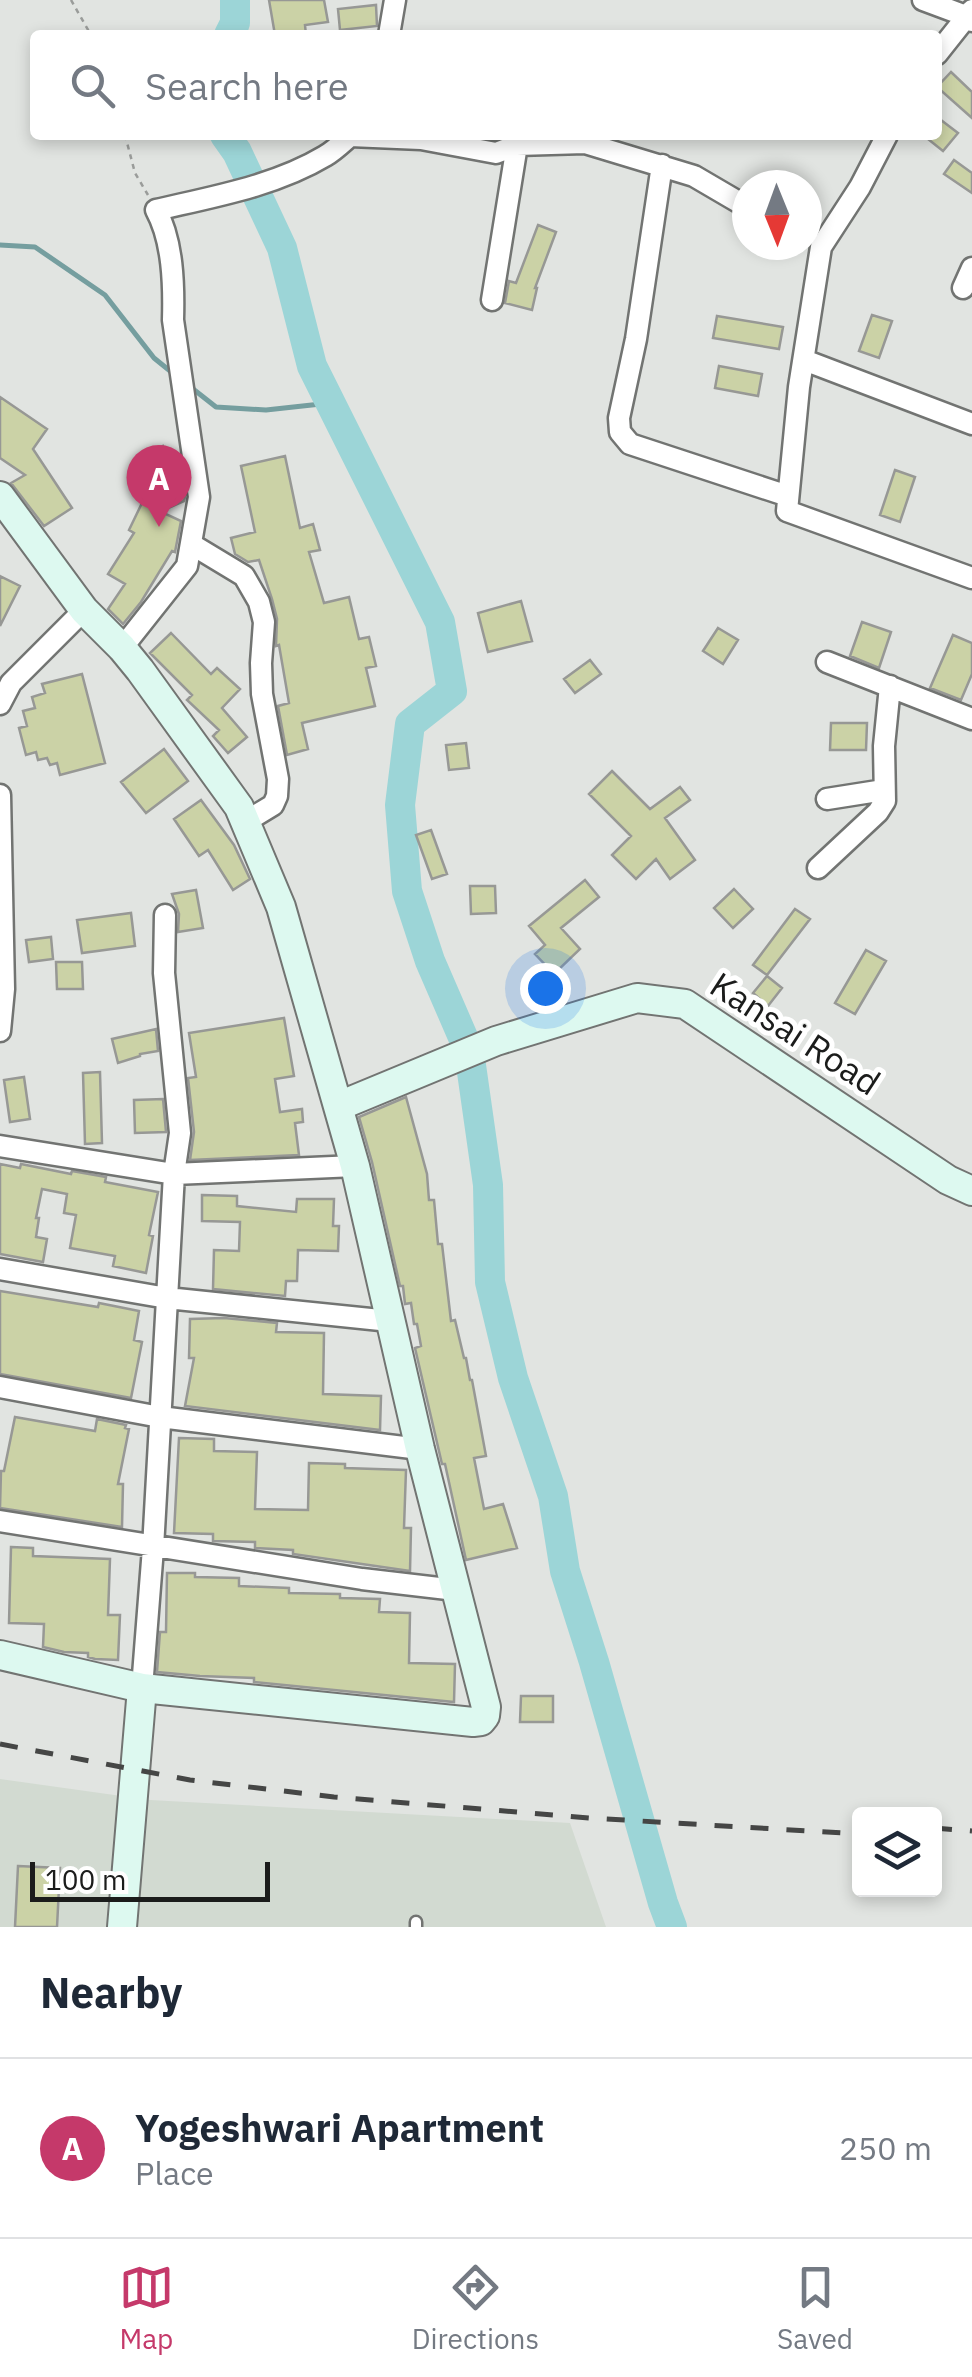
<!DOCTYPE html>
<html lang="en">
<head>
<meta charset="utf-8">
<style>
  body { margin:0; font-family:"IBM Plex Sans",sans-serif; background:#f2f2f3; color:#1f2937 }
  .controls { position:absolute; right:30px; bottom:30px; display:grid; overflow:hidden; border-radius:10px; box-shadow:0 5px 15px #0003 }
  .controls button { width:90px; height:90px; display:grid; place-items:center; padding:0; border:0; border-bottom:2px solid #e0e1e3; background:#fff; color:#1f2937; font:50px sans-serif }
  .compass { position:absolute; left:732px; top:170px; width:90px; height:90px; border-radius:50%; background:#fff; box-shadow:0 5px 15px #0003; rotate:179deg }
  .scale { position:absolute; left:30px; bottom:25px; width:240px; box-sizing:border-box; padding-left:10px; border:5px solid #1b1c1b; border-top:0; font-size:28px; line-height:35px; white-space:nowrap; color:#1b1c1b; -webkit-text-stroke:8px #fff; paint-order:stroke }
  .you { position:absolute; left:545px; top:988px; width:35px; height:35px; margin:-25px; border:8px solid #fff; border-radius:50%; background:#1a73e8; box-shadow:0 0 0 15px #1a73e833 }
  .badge { display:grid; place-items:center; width:65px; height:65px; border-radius:50%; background:#c5396a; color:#fff; font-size:32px; font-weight:700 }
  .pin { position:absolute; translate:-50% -82px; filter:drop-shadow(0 2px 5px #0008) }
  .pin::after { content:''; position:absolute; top:52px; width:35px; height:30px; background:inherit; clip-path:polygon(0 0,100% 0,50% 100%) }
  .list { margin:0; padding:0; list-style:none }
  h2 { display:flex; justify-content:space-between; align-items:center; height:130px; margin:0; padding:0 40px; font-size:42px }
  h2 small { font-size:32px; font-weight:400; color:#747a83 }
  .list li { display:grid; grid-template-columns:65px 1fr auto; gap:30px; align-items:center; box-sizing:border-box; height:180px; padding:0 40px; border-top:2px solid #e0e1e3 }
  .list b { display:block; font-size:38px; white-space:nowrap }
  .list p { margin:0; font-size:32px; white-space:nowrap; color:#747a83 }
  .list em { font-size:32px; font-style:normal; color:#747a83 }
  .icon { flex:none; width:55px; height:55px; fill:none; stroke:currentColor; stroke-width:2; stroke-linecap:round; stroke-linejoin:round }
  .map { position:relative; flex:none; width:972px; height:1927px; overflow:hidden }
  .search { position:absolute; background:#fff; box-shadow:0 5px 15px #0003; left:30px; right:30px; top:30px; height:110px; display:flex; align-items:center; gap:25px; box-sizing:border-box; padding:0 35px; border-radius:10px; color:#747a83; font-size:38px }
  .sheet { height:310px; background:#fff }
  nav { display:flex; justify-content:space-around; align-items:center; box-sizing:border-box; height:140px; border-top:2px solid #e0e1e3; background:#fff; font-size:28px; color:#747a83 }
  nav a { display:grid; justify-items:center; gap:5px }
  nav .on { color:#c5396a }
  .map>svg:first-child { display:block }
  .built { fill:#d2dad1 }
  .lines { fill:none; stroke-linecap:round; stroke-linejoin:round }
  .stream { stroke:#759e9f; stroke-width:5 }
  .river { stroke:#9cd5d7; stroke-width:30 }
  .building { fill:#cbd2a6; stroke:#979895; stroke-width:2.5 }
  .lane-casing { stroke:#727472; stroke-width:15 }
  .street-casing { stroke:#727472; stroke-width:25 }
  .secondary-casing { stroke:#727472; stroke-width:32 }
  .path { stroke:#9a9c9a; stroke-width:2.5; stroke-dasharray:5 5; stroke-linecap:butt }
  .lane { stroke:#fff; stroke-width:10 }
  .street { stroke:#fff; stroke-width:20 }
  .secondary { stroke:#ddf9f0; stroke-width:28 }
  .rail { stroke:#454645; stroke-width:5; stroke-dasharray:18 18; stroke-linecap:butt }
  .labels { text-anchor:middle; stroke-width:10; stroke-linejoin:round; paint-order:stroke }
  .street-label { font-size:35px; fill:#1b1c1b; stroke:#fff }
</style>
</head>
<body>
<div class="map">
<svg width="972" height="1927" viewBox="0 0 972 1927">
  <rect width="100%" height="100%" fill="#e1e4e1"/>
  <!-- built -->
  <path class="built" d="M0,1779L150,1800L570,1823L606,1927H0Z"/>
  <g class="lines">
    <!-- stream -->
    <path class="stream" d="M0,245L35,247L105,295L154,358L175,375
      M188,385L216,407L266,410L330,403"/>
    <!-- river -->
    <path class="river" d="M229,35L235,23V0
      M225,135L237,152L282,248L312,366L440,622L452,691L410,724L400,805L407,891L430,961L469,1051L488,1185L490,1282L513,1378L553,1496L565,1571L594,1662L663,1903L672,1927"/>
  </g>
  <!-- building -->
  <path class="building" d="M269,0H324L328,22L305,25L306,35H275Z
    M376,5L377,26L340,30L338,9Z
    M951,72L972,92V118L937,87Z
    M937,117L958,133L943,151L923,135H937Z
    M954,160L972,173V193L944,174Z
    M538,225L556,232L535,288H537L532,310L505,303L509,281L516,283Z
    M872,315L892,321L879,358L859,351Z
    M717,316L783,327L779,349L713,338Z
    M719,366L762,374L758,396L715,388Z
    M0,397L47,429L33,449L72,508L44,526L11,483L25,475L0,458Z
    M163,446L185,497L184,501L168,508L144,454Z
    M285,456L300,528L313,524L320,550L309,552L324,603L349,597L359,639L369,637L376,666L366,668L375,706L302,723L308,749L287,755L278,706L289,703L279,645L276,646L277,619L272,599L259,560L248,562L235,554L231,538L255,532L241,466Z
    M895,470L915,477L900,522L880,515Z
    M142,503L181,521L175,552L172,551L141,602L123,624L108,609L125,584L108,574L134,533L129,530Z
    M0,576L20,586L0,626Z
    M521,601L532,641L488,652L478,613Z
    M862,622L891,632L879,668L850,656Z
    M718,628L738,640L723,664L703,651Z
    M171,633L211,674L217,668L240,689L222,708L247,737L228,753L213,736L219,730L187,700L192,695L150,653Z
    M953,635L972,643V674L961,700L930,688Z
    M590,660L601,674L575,693L564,679Z
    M82,674L105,763L60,775L57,763L50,765L47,758L38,760L36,752L26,755L19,728L27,726L23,711L35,708L32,697L45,693L42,684Z
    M831,723H867L866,750H830Z
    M466,743L469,768L449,770L446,745Z
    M164,749L188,781L146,813L121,782Z
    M612,771L650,809L680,787L690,800L665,818L695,860L670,879L656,859L636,879L612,855L631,836L589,794Z
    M201,800L234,845L250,879L233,890L208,850L199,856L174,819Z
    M431,830L447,874L432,879L416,835Z
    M585,880L599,897L561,928L580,949L554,974L535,954L545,945L529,926Z
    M470,886H495L496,913L471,914Z
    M734,889L753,909L733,928L714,908Z
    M196,890L203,928L178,932L179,914L172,894Z
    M795,909L810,919L767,975L753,965Z
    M131,913L135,946L82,953L77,920Z
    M51,937L53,959L29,962L26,940Z
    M866,950L886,961L855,1014L835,1003Z
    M56,962H82L83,989H57Z
    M767,976L782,988L768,1006L753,993Z
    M284,1018L294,1076L275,1079L280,1112L302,1109L303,1122L295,1123L299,1155L190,1160L194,1132L188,1078L196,1077L189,1033Z
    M156,1029L158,1051L140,1054V1056L118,1063L112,1039Z
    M100,1072L102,1143L85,1144L83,1073Z
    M24,1077L30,1119L10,1122L4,1080Z
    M406,1097L427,1174L429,1200H434L438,1244H442L451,1321L455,1320L464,1358H466L470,1380H472L486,1456L474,1458L484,1509L503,1504L517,1548L466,1560L445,1464H442L415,1348L421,1346L417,1324H414L411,1303L405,1304L403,1286H400L372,1162L359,1117Z
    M163,1099L166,1132L135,1133L134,1100Z
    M0,1164L20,1168L21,1164L71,1174L72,1171L106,1177L105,1182L158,1192L149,1235L153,1236L146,1273L113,1266L115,1256L70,1248L76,1215L64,1213L67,1194L42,1189L36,1218H39L36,1237L47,1239L43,1262L0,1254Z
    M202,1195L237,1196V1206L296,1212L297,1199H334L333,1226H339L338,1251L298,1250L297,1281H286L285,1296L213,1289L214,1250L239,1251L240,1222L202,1221Z
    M0,1291L98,1307L99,1303L139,1311L134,1340L142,1342L131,1398L0,1374Z
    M224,1318L277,1323L276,1332L324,1333L323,1394L381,1396L380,1430L185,1406L194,1358H189L190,1319Z
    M15,1417L95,1431L97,1419L126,1425L125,1428L129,1429L118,1484H123L122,1527L0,1508L1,1471H4Z
    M179,1438L214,1439V1451L257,1452L255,1509L308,1510L309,1463L345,1464V1468L406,1470L404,1528H411L410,1571L293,1554V1550L255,1548V1542L213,1541V1534L174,1533Z
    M11,1547L33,1548V1556L110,1559L108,1615H120L118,1660L95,1659L88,1657V1653L64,1652L43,1647L44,1624L9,1623Z
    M167,1573H195V1577L239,1578V1586L289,1588V1593L340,1594V1598L380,1599L379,1612L410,1613L409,1663L455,1664L454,1702L254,1682V1678L200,1676L157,1672L160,1632H166Z
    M521,1696H553V1722H520Z
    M18,1866L60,1868L57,1927H15Z"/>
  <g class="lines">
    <defs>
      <path id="lane" d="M416,1927V1922"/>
      <path id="street" d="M923,0L966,16L972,21
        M389,35L395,0
        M937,54L972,10
        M887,135L860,187L821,247L799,387L787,511L972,578
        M662,165L636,339L619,418L620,432L630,444L788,496
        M963,288L972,268
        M492,300L517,145
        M804,360L972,424
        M191,544L244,576L259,602L264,622L261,663L262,694L278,779L277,796L273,805L245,822
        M122,648L187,566L199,497L173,320C174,285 173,241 156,210C212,197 275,186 325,156C334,151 342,143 350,136L421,139L496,153L517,145L585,143L694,176L747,207
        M827,662L972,719
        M0,704L11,683L84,610
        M0,795L4,989L0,1031
        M827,799L884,790
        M818,868L878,812L885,801L884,746L890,686
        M0,1146L174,1174L355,1166
        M0,1269L167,1298L390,1321
        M0,1387L160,1417L420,1449
        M0,1521L362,1579L456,1590
        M142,1688L153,1548L174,1174L180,1133L164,973L165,915"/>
      <path id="secondary" d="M0,496L84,610L122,648L140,670L239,807L281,907L355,1166L420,1449L486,1707L485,1716L481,1721L473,1722L142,1688L0,1655
        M339,1106L496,1041L637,998L685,1004L948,1180L972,1191
        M122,1927L142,1688"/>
    </defs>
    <!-- lane casing -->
    <use href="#lane" class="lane-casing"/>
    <!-- street casing -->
    <use href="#street" class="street-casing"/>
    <!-- secondary casing -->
    <use href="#secondary" class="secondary-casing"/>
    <!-- path -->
    <path class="path" d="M71,0L91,35
      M125,135L135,173L148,195"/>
    <!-- lane -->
    <use href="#lane" class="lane"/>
    <!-- street -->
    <use href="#street" class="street"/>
    <!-- secondary -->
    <use href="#secondary" class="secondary"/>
    <!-- rail -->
    <path class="rail" d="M0,1744L190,1780L334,1797L590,1818L860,1834
      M934,1828L972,1831"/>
  </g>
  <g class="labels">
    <!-- street labels -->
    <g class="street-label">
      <text transform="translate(795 1034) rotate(33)" y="12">Kansai Road</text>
    </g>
  </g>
</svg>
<div class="controls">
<button><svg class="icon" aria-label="layers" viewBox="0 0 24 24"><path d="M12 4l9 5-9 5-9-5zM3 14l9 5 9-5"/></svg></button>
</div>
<svg class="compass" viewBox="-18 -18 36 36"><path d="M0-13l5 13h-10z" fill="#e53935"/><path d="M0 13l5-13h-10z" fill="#747a83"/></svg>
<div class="scale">100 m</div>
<div class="you"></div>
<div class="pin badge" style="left:159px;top:527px">A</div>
<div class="search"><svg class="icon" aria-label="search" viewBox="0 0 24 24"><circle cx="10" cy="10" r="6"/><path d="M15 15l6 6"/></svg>Search here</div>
</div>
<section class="sheet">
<h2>Nearby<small></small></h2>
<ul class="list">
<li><span class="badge">A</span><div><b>Yogeshwari Apartment</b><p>Place</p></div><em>250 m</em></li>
</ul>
</section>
<nav>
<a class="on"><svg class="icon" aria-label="map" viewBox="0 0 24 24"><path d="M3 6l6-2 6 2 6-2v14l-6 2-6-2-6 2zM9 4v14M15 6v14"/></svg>Map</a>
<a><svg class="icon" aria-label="directions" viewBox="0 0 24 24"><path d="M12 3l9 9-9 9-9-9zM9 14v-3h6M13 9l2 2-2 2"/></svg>Directions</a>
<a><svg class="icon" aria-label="saved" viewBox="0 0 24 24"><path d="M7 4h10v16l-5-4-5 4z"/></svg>Saved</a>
</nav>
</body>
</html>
